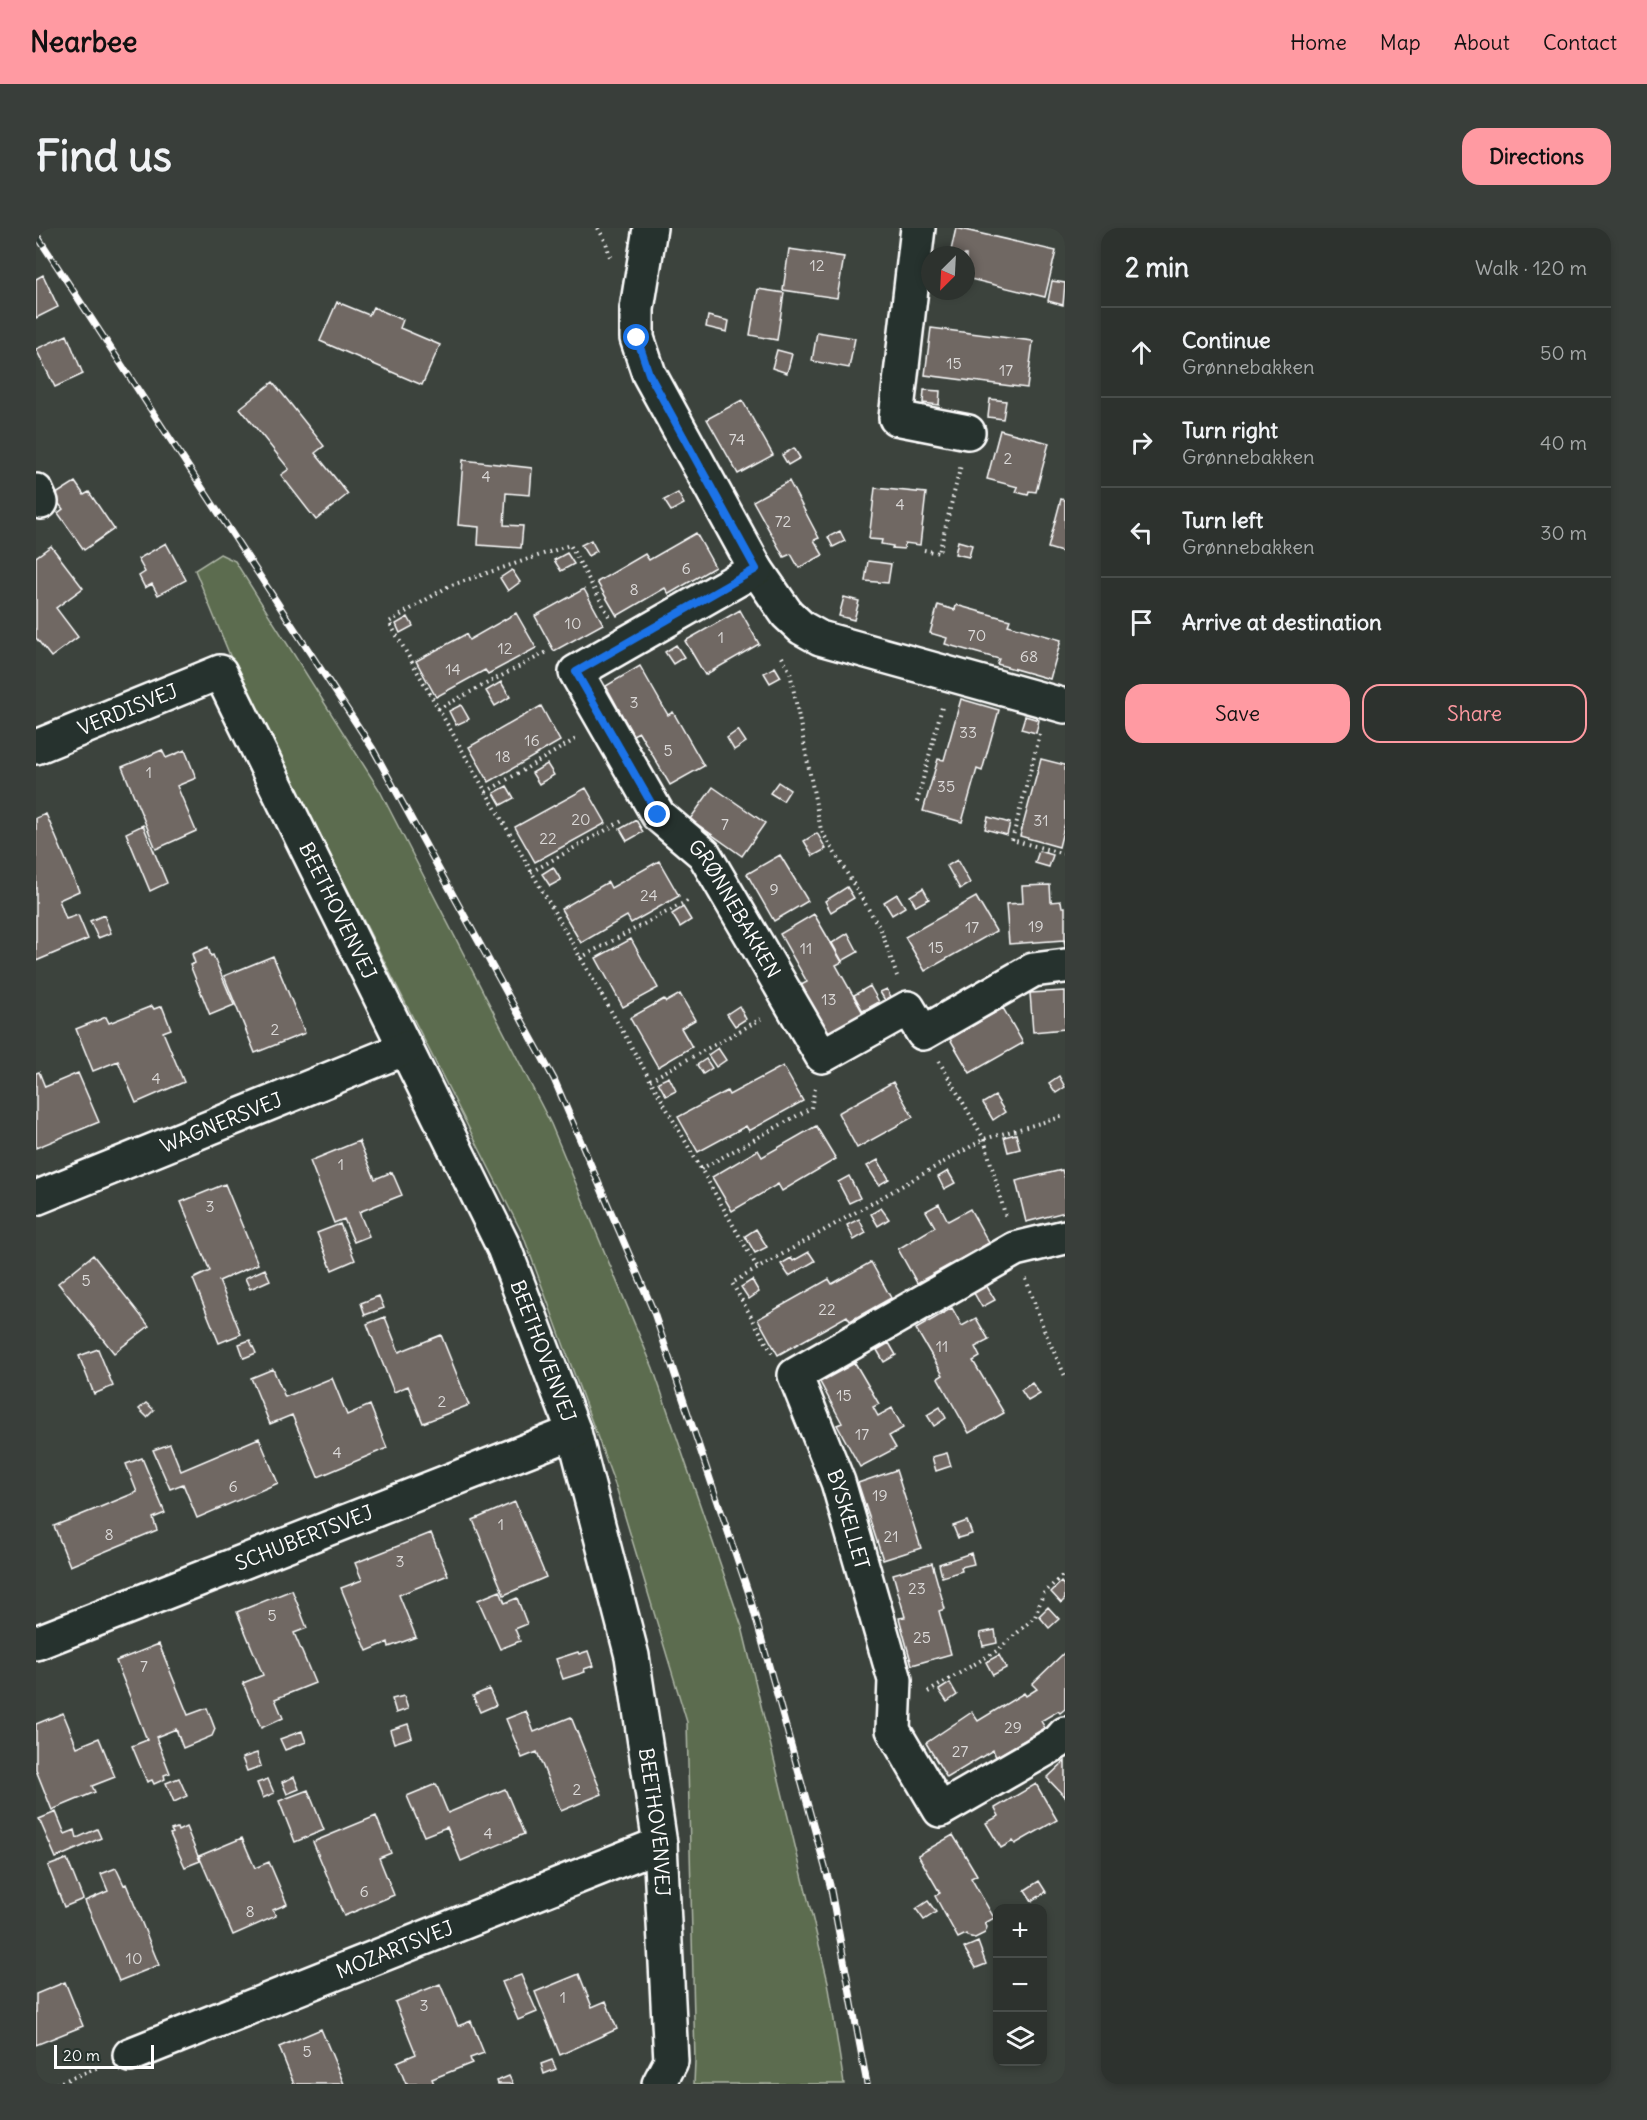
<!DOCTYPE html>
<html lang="en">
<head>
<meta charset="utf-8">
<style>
  body { margin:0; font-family:Delius,sans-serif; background:#393e3a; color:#f1f3f6 }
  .controls { position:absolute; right:18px; bottom:18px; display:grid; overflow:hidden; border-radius:12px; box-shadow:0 3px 9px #0003 }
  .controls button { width:54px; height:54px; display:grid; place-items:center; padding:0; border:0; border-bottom:2px solid #484d4a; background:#2d322e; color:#f1f3f6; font:30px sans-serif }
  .compass { position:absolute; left:885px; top:18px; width:54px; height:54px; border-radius:50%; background:#2d322e; box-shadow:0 3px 9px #0003; rotate:204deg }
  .scale { position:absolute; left:18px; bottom:15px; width:100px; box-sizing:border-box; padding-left:6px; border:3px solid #fff; border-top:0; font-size:16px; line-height:21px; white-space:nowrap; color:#fff; -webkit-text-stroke:4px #26332d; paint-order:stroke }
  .stop { position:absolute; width:18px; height:18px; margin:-14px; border:4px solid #1a73e8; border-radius:50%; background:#fff }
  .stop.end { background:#1a73e8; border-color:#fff; box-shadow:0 2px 6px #0008 }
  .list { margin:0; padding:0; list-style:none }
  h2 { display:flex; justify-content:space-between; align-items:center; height:78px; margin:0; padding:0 24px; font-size:26px }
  h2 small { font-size:20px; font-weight:400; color:#a7aaaa }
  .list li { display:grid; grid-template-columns:39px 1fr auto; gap:18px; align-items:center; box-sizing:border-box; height:90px; padding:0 24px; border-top:2px solid #484d4a }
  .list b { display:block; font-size:22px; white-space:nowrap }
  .list p { margin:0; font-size:20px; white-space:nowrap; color:#a7aaaa }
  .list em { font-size:20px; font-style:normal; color:#a7aaaa }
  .actions { display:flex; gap:12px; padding:18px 24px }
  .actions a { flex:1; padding:14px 0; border:2px solid #ff9aa2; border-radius:18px; text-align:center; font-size:21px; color:#ff9aa2 }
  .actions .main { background:#ff9aa2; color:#111 }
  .icon { flex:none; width:33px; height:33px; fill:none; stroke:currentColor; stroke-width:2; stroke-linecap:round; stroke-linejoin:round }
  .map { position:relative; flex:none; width:1029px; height:1856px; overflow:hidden; border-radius:18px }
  header { display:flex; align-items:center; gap:36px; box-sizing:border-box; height:84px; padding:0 30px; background:#ff9aa2; color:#111 }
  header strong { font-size:28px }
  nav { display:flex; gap:33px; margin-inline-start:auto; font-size:21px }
  .intro { display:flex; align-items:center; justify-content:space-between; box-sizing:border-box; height:144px; padding:0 36px }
  h1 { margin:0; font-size:42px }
  .button { padding:15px 27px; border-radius:18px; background:#ff9aa2; color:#111; font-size:21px; font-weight:700 }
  main { display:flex; gap:36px; padding:0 36px }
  aside { flex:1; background:#2d322e; border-radius:18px; box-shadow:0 3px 9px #0003 }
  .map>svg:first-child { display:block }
  .green { fill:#5c6c4f; stroke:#aeb6a7; stroke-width:1.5 }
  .building { fill:#706763; stroke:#fff; stroke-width:1.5 }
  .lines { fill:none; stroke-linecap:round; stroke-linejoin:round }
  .street-casing { stroke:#fff; stroke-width:38 }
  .path { stroke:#fff; stroke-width:4; stroke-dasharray:1.5 4.5; stroke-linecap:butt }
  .street { stroke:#26332d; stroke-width:33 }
  .rail-casing { stroke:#fff; stroke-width:7 }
  .rail { stroke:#26332d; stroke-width:4.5; stroke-dasharray:14; stroke-linecap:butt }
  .route { stroke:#1a73e8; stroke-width:8 }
  .labels { text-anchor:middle; stroke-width:4.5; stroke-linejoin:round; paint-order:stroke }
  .number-label { font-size:16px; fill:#dbd9d8 }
  .street-label { font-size:20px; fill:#fff; stroke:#26332d }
</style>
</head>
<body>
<header>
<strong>Nearbee</strong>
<nav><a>Home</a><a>Map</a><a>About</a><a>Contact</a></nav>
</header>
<div class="intro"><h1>Find us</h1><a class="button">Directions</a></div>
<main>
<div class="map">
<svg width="1029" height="1856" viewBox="0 0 1029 1856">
  <rect width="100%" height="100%" fill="#3c433d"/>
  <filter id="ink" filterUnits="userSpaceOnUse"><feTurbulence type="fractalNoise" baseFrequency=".0167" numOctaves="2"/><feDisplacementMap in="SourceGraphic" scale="12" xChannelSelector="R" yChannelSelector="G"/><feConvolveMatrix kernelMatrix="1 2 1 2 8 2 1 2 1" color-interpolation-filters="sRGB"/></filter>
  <g filter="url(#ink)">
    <!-- green -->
    <path class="green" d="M184,326L199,333L344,563L515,896L617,1140L706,1399L792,1754L808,1856H658L659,1833L651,1494L581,1262L487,1007L197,435L159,342Z"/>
    <!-- building -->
    <path class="building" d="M920,0L1020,23L1009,69L930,50V27H914Z
      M753,21L808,29L801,70L747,62Z
      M7,47L22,79L0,90V51Z
      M1016,53L1029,55L1027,77L1012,73Z
      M722,61L748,65L741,112L714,107Z
      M301,74L333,87L337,79L367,92L364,100L404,117L386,157L284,113Z
      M672,88L693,93L691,104L670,99Z
      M895,100L997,113L991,160L889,147Z
      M781,104L819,110L813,140L776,133Z
      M31,107L47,146L19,159L0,121Z
      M741,122L756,126L751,145L736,140Z
      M237,154L288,218L279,225L312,266L280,292L245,247L253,241L204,180Z
      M888,162L904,163L903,177L887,175Z
      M954,171L970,173L967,191L952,189Z
      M706,172L737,227L702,246L671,191Z
      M964,202L1013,215L1000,264L993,263L992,267L980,264L982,259L951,251Z
      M758,220L764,230L752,237L746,227Z
      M427,232L496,240L494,267L470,265L468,297L487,298L485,320L442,317L443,299L422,297Z
      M753,253L783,310L778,312L787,327L763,340L755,326L748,329L717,273Z
      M39,254L48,267L53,264L78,301L48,322L22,285L27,281L17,268Z
      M839,260L890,265L884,317L869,315L868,321L856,320L857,318L845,316L846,312L833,311Z
      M642,265L648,276L635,283L628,272Z
      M1025,271L1029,272V325L1012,320Z
      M804,303L809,313L797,319L792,309Z
      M660,305L679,339L633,366L629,360L581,388L561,354L609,326L613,332Z
      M555,312L561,323L552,328L545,317Z
      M922,313L936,317L933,329L919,326Z
      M130,315L150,352L122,367L116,356L109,360L103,348L109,344L102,331Z
      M15,318L47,360L20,380L42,409L15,429L0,410V329Z
      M531,325L538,336L525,343L518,332Z
      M832,333L855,336L852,355L829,353Z
      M476,342L484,354L472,363L464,350Z
      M548,361L567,396L518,423L499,388Z
      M808,369L823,373L818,392L803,388Z
      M902,377L919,382L920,377L974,392L972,397L1025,412L1014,451L961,436L963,431L909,416L911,410L894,405Z
      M704,382L723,416L669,447L649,413Z
      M480,385L500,420L452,446L449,442L400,469L380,433L430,406L433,412Z
      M372,389L377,398L364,405L360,396Z
      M640,417L648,429L637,436L629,424Z
      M604,438L632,487L637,484L668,538L634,557L603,504L597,507L570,458Z
      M739,439L745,449L734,455L728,445Z
      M465,454L474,469L459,478L450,463Z
      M925,471L963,482L946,543L941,541L926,594L887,583L902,531L908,532Z
      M425,477L433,491L420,497L413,483Z
      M505,478L524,513L453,554L433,519Z
      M989,488L1003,492L1000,505L985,501Z
      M702,502L710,514L698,522L691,510Z
      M126,522L130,530L149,522L160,550L141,558L160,603L120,621L86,539Z
      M1005,531L1029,537V595L1023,619L984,608Z
      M511,536L518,547L503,556L496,545Z
      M742,554L754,562L747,573L734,565Z
      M471,558L478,570L465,577L458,565Z
      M677,559L729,595L706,628L654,591Z
      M550,560L570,595L499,634L479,599Z
      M10,586L43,663L23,672L30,691L42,687L52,711L0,733V590Z
      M952,589L974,595L971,607L949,601Z
      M600,592L607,604L591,613L584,601Z
      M107,597L131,655L114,663L90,605Z
      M781,605L790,621L777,628L768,613Z
      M1003,623L1017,627L1013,639L999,635Z
      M744,627L772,673L738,693L711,646Z
      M921,632L934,655L924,661L911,638Z
      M623,633L643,668L595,695L591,688L545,715L525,681L572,654L575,660Z
      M517,639L525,652L514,658L506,646Z
      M1014,657L1015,674L1025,673L1026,679H1029V719L1028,712L973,716L970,676L987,675L986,658Z
      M811,659L818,670L795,684L789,673Z
      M887,660L893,671L880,678L874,668Z
      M861,666L869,679L856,687L848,674Z
      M940,669L960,703L889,743L869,709Z
      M647,679L655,692L644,699L636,686Z
      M778,686L806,734L800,737L827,785L792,805L765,757L771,754L744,706Z
      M68,687L75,705L62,710L54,693Z
      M812,705L822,724L806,733L796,715Z
      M595,711L622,760L587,779L560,730Z
      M172,719L175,728L177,727L198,777L174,787L154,737L159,735L156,726Z
      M237,728L269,805L219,825L188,748Z
      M834,758L843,774L827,783L818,767Z
      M851,761L856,771L850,774L844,764Z
      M1029,763V801L997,804L994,765Z
      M644,766L659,792L645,800L656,819L622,839L594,790L628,771L630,774Z
      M116,778L118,781L126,778L135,801L127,804L148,854L100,875L82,833L57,843L40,801L70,789L73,795Z
      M703,778L710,791L699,798L691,786Z
      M967,780L987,815L934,845L914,811Z
      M682,820L690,832L680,839L672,827Z
      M670,831L676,840L667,846L661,837Z
      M747,838L767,873L713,903L710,898L662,924L642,889L691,863L693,867Z
      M3,844L9,859L42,845L63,894L0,920V845Z
      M1023,848L1029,859L1020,865L1013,855Z
      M633,849L640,863L630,868L622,854Z
      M857,854L877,889L821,920L802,885Z
      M959,868L969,884L957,892L947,875Z
      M780,898L800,931L746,963L742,956L696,983L676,949L722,922L726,929Z
      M980,906L984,921L972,924L968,909Z
      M323,913L339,951L356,944L366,967L323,984L333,1008L318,1014L308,991L298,995L274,933Z
      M842,932L853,951L843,957L831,938Z
      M1026,942L1029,951V984L990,994L980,953Z
      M912,943L919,955L908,961L902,949Z
      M813,948L824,970L813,975L802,954Z
      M189,956L222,1036L183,1053L205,1106L183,1115L157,1051L174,1043L145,974Z
      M903,976L912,993L934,981L953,1015L881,1055L862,1021L899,999L890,983Z
      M845,980L853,991L842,998L835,986Z
      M823,991L830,1005L818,1012L811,997Z
      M304,996L319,1032L296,1042L281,1005Z
      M720,1001L731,1019L719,1025L709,1008Z
      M773,1024L779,1033L753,1048L745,1036L755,1030L757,1033Z
      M57,1027L113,1098L78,1125L22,1055Z
      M835,1034L855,1070L814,1093L811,1088L742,1127L722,1091L793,1051L796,1056Z
      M229,1041L234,1052L214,1061L209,1050Z
      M716,1052L723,1064L713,1071L705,1059Z
      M950,1057L959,1072L946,1079L938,1065Z
      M343,1068L348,1080L329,1087L325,1075Z
      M916,1080L926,1098L940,1090L953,1112L939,1119L944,1129L937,1133L968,1185L933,1205L902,1150L907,1147L880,1101Z
      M349,1089L363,1124L405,1107L433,1177L387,1195L372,1158L358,1164L331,1096Z
      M214,1112L220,1125L208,1130L203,1116Z
      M853,1115L860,1127L848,1134L841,1122Z
      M62,1121L77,1158L58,1166L43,1128Z
      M819,1135L843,1176L837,1179L842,1188L856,1180L867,1200L853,1208L860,1220L824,1239L801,1197L806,1195L784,1154Z
      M237,1141L249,1169L296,1150L311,1187L334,1177L351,1220L282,1249L256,1187L234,1196L215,1150Z
      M996,1155L1004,1166L992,1173L985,1162Z
      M110,1175L118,1182L111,1189L103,1181Z
      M904,1179L910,1190L898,1198L891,1187Z
      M223,1210L242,1255L161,1290L147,1256L134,1261L117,1222L134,1216L145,1243Z
      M911,1225L915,1238L900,1243L896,1229Z
      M106,1230L129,1285L117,1290L121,1302L34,1338L18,1298L101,1264L90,1236Z
      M860,1242L885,1320L847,1332L822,1255Z
      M479,1274L510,1349L468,1367L437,1292Z
      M931,1293L936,1306L922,1310L917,1298Z
      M395,1305L412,1347L363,1367L380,1409L353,1419L352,1414L331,1423L305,1360L326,1352L319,1335Z
      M935,1325L938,1336L925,1339L926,1343L906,1349L903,1336Z
      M896,1335L909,1381L903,1383L915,1426L876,1437L863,1390L869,1389L857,1346Z
      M1025,1354L1029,1359V1371L1025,1375L1015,1364Z
      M256,1362L271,1400L258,1405L279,1455L239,1471L247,1490L225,1500L207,1455L227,1447L201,1384Z
      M464,1363L469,1375L481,1370L491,1396L479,1401L484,1413L464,1421L442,1372Z
      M1012,1379L1023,1391L1013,1400L1003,1388Z
      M959,1402L961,1415L947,1418L944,1405Z
      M123,1416L152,1487L171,1480L179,1501L176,1508L147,1520L140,1501L120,1509L134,1545L128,1547L129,1551L118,1556L116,1552L111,1554L96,1518L111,1512L80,1433Z
      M552,1423L557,1438L548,1441L549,1444L527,1451L520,1431L542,1424L543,1426Z
      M1029,1424V1481L1024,1485L1022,1483L1005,1493L1009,1500L960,1529L957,1522L911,1550L890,1515L936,1484L942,1493L988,1465L990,1468L1001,1461L996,1456Z
      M963,1427L970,1440L957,1447L950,1434Z
      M914,1455L921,1467L911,1474L903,1462Z
      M453,1461L460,1477L444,1484L437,1468Z
      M368,1468L372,1481L360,1485L356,1471Z
      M490,1483L498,1504L535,1489L566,1566L525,1583L501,1524L486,1530L470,1491Z
      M27,1485L41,1519L63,1510L79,1549L56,1558L59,1564L16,1582L0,1542V1496Z
      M372,1496L376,1509L358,1515L354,1502Z
      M266,1503L270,1514L249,1522L244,1511Z
      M221,1525L225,1538L211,1543L206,1530Z
      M1029,1533V1569L1011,1550Z
      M258,1549L263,1561L251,1566L246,1554Z
      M143,1550L151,1568L138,1574L130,1555Z
      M232,1551L238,1565L227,1570L221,1555Z
      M400,1556L412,1585L469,1561L488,1606L425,1633L411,1599L388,1608L371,1568Z
      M1000,1556L1021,1592L979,1616L977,1613L965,1620L950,1595L963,1588L959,1580Z
      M272,1562L288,1602L259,1614L243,1573Z
      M20,1584L29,1606L39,1602L41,1610L61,1601L65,1610L20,1630L3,1591Z
      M340,1588L355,1625L343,1630L358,1667L308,1688L277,1614Z
      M150,1599L164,1633L149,1639L134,1606L137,1605L135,1602L141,1600L142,1603Z
      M917,1607L941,1647L935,1650L958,1690L949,1695L951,1699L949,1705L939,1710L931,1708L930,1706L922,1710L899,1668L904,1665L882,1627Z
      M206,1610L219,1640L233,1634L251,1676L237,1682L240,1688L197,1707L163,1628Z
      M31,1631L47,1671L28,1679L12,1638Z
      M80,1640L88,1657L90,1656L123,1737L83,1753L49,1673L72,1663L65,1646Z
      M1003,1653L1010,1664L996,1673L989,1662Z
      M892,1673L900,1684L888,1692L880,1681Z
      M942,1714L950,1736L940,1740L928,1720Z
      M543,1746L556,1779L570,1773L581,1801L524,1827L499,1764Z
      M485,1747L501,1784L482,1792L466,1754Z
      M29,1754L47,1798L0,1817V1766Z
      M404,1756L422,1798L435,1793L448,1825L434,1830L436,1835L396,1851L398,1856H370L361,1834L380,1826L359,1774Z
      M285,1801L308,1856H258L243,1819Z
      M516,1832L520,1841L508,1846L505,1836Z
      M473,1848L477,1856H462L461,1853Z"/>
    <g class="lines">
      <defs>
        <g id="street">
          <path d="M614,0L601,81V110L613,146L720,341L751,386L766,400L784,410L1029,478"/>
          <path d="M882,0L860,190L932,204"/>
          <path d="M0,263L5,274"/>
          <path id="s1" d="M720,341L540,444L622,587L668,626L786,828L872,780L887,805L997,742L1029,738"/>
          <path id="s2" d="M0,519L184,444L468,1020L538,1204L596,1428L624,1616L635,1833L623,1856"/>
          <path id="s3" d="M0,970L370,820"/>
          <path id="s4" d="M1029,1009L979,1021L759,1147L802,1254L859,1452L857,1502L904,1582L1022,1514L1029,1506"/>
          <path id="s5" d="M0,1415L538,1204"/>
          <path id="s6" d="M94,1827L624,1616"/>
        </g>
      </defs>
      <!-- street casing -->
      <use href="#street" class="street-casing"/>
      <!-- path -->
      <path class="path" d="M562,0L570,14L574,29
        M888,322L903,325L925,237
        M573,388L534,317L413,358L353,394L721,1039
        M746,429L754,444L785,602L845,702L861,748
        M402,481L513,423
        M1004,506L976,612L1029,626
        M450,564L540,511
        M881,574L906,479
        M495,644L586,593
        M544,730L655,671
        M903,833L948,911L970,990
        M614,852L725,791
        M665,941L775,880L779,860
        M990,1051L1008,1102L1029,1148
        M736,1125L696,1055L948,911L1029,888
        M892,1464L962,1422L999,1389L1007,1366L1029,1345
        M20,1856L64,1839"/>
      <!-- street -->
      <use href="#street" class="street"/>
      <defs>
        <path id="rail" d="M0,6L337,521L518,851L617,1082L713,1366L794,1657L831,1856"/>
      </defs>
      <!-- rail casing -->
      <use href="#rail" class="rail-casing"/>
      <!-- rail -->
      <use href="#rail" class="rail"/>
    </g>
  </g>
  <g class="lines" filter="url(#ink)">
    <!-- route -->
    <path class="route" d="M601,110L613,146L720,341L540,444L622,587"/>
  </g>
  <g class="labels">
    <!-- number labels -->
    <g class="number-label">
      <text x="781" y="43">12</text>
      <text x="918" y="141">15</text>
      <text x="970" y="148">17</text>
      <text x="701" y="217">74</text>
      <text x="972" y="236">2</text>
      <text x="450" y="254">4</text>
      <text x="864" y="282">4</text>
      <text x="747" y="299">72</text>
      <text x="650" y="346">6</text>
      <text x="598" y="367">8</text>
      <text x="537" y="401">10</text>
      <text x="941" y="413">70</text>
      <text x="685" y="415">1</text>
      <text x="469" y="426">12</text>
      <text x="993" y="434">68</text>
      <text x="417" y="447">14</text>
      <text x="598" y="480">3</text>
      <text x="932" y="510">33</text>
      <text x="496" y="518">16</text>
      <text x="632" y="528">5</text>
      <text x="467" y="534">18</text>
      <text x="113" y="550">1</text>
      <text x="910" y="564">35</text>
      <text x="545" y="597">20</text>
      <text x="1005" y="598">31</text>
      <text x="689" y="602">7</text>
      <text x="512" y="616">22</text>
      <text x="738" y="667">9</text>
      <text x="613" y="673">24</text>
      <text x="1000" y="704">19</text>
      <text x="936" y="705">17</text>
      <text x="900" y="725">15</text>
      <text x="770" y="726">11</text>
      <text x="793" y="777">13</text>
      <text x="239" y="807">2</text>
      <text x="120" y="856">4</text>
      <text x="305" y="942">1</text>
      <text x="174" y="984">3</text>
      <text x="50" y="1058">5</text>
      <text x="791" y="1087">22</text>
      <text x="906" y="1124">11</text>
      <text x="808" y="1173">15</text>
      <text x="406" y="1179">2</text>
      <text x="826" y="1212">17</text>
      <text x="301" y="1230">4</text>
      <text x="197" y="1264">6</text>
      <text x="844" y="1273">19</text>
      <text x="465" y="1302">1</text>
      <text x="73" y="1312">8</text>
      <text x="855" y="1314">21</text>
      <text x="364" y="1339">3</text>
      <text x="881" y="1366">23</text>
      <text x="236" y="1393">5</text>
      <text x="886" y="1415">25</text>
      <text x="108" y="1444">7</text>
      <text x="977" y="1505">29</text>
      <text x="924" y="1529">27</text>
      <text x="541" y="1567">2</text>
      <text x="452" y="1611">4</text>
      <text x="328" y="1669">6</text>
      <text x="214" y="1689">8</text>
      <text x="98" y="1736">10</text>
      <text x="527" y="1775">1</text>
      <text x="388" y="1783">3</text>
      <text x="271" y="1829">5</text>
    </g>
    <!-- street labels -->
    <g class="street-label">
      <text dy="7" stroke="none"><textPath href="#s2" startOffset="99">VERDISVEJ</textPath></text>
      <text dy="7" stroke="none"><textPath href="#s2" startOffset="465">BEETHOVENVEJ</textPath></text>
      <text dy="7" stroke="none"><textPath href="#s1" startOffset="495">GRØNNEBAKKEN</textPath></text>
      <text dy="7" stroke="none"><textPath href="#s3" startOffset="200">WAGNERSVEJ</textPath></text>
      <text dy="7" stroke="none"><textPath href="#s2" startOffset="951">BEETHOVENVEJ</textPath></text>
      <text dy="7" stroke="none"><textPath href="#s4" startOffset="459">BYSKELLET</textPath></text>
      <text dy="7" stroke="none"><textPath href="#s5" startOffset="288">SCHUBERTSVEJ</textPath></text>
      <text dy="7" stroke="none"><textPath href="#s2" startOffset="1437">BEETHOVENVEJ</textPath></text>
      <text dy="7" stroke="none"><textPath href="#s6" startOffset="285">MOZARTSVEJ</textPath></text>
    </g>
  </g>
</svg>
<div class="controls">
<button>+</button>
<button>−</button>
<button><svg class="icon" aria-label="layers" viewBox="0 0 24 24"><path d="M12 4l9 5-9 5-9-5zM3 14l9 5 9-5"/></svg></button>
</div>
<svg class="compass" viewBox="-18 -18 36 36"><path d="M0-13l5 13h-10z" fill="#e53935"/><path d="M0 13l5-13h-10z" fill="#a7aaaa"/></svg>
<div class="scale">20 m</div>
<div class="stop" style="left:601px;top:110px"></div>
<div class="stop end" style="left:622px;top:587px"></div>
</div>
<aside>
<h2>2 min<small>Walk · 120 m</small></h2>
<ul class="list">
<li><svg class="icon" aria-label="ahead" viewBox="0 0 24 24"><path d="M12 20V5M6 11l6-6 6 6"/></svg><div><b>Continue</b><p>Grønnebakken</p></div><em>50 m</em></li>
<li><svg class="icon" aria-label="right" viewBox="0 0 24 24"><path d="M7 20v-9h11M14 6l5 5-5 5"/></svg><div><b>Turn right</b><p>Grønnebakken</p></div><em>40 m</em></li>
<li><svg class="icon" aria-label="left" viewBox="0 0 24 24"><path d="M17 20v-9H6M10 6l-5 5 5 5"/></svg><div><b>Turn left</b><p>Grønnebakken</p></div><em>30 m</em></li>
<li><svg class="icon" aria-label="arrive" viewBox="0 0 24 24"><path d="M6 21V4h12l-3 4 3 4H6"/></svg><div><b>Arrive at destination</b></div></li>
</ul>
<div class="actions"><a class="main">Save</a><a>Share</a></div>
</aside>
</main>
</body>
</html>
